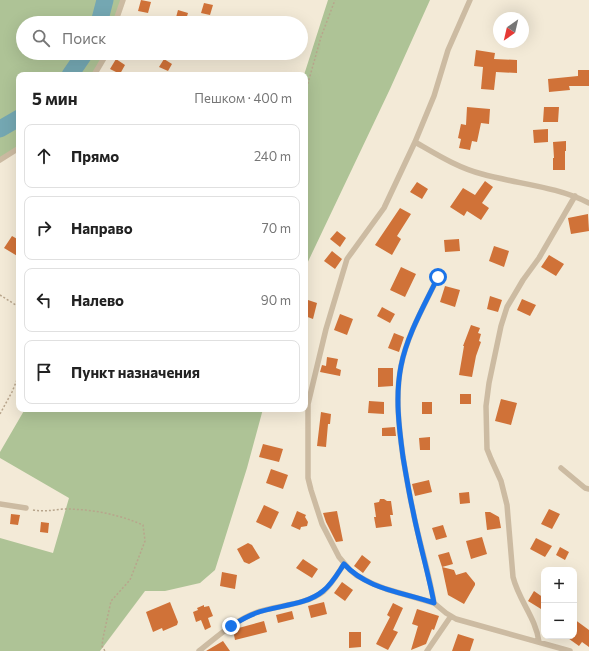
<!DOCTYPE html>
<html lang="ru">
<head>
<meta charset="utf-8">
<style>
  body { margin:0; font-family:Commissioner,sans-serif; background:#f2f2f2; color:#222 }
  .controls { position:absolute; right:12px; bottom:12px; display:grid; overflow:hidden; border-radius:8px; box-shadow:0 4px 16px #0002 }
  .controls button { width:36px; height:36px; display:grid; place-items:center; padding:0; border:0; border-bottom:1px solid #e0e0e0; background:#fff; color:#222; font:20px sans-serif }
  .compass { position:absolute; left:493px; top:12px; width:36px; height:36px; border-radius:50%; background:#fff; box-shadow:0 4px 16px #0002; rotate:214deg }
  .stop { position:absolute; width:12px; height:12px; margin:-9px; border:3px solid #1a73e8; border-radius:50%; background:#fff }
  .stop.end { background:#1a73e8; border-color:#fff; box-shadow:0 1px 4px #0008 }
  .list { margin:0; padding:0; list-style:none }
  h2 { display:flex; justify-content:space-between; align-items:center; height:52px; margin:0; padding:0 16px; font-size:17px }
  h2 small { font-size:13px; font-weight:400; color:#767676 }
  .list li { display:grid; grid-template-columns:26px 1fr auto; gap:12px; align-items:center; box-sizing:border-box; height:64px; margin:0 8px 8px; padding:0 8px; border:1px solid #e0e0e0; border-radius:8px }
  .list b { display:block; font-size:15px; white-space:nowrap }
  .list em { font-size:13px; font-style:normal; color:#767676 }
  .icon { flex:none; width:22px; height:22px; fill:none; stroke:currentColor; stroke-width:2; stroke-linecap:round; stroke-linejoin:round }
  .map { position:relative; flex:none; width:589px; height:651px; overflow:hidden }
  .search { position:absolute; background:#fff; box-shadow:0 4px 16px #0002; left:16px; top:16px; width:292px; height:44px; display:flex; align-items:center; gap:10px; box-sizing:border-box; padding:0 14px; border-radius:22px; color:#767676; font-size:15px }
  .panel { position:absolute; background:#fff; box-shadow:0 4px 16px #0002; left:16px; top:72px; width:292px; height:340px; border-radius:8px }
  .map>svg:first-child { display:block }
  .green { fill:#aec396 }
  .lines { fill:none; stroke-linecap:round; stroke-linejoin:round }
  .river { stroke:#74a7b2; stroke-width:17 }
  .building { fill:#d07238 }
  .path { stroke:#b8a58c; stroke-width:1.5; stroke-dasharray:2 2; stroke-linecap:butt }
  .lane { stroke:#ccbba2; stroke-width:5.5 }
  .route { stroke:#1a73e8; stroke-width:5 }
</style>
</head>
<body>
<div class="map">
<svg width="589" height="651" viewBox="0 0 589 651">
  <rect width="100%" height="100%" fill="#f3ead7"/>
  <!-- green -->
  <path class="green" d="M0,0H123L115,23H23V53H107L94,75H19V148L0,160Z
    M328,0H430L390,89L305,268V75H304Z
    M25,409H263L247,468L215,570L200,583L165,591H145L100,651H0V538L53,553L69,498L0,458V452Z"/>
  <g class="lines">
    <!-- river -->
    <path class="river" d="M99,23L105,0
      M70,75L85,53
      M0,129L19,118"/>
  </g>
  <!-- building -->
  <path class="building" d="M141,0L151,2L148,13L138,11Z
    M204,3L213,5L210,15L201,13Z
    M178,10L188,13L185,23L175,21Z
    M476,50L495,53L494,59L517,60V73L496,72L494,90L481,89L483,67L474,66Z
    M116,59L125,65L120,74L110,69Z
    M164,59L172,64L168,71L159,67Z
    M578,70H589V86H569L570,90L549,92L548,79L578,76Z
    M467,107L490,109L489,124L481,123L477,142L472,141L470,150L459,148L461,139L458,138L461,124L466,125Z
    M544,107H559L558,122H543Z
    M548,129V142L534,143L533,130Z
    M566,141V151H565V170H553V158H554L553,142Z
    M485,181L493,187L482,203L489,208L481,220L467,211L464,216L450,207L463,188L475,195Z
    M417,182L428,189L422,199L410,192Z
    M400,208L411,214L397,236L401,239L392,255L375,245Z
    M588,214L589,231L571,234L568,218Z
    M337,231L346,238L340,247L330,239Z
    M12,236L19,240V257L4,248Z
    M459,239L460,251L445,252L444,240Z
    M494,246L509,251L504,267L489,261Z
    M332,251L342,259L335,269L324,261Z
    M549,255L564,264L556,276L541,267Z
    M401,267L416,274L405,297L390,290Z
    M445,286L460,290L455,307L440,302Z
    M490,296L502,300L498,312L487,309Z
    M305,299L317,303L313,319L305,316Z
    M522,299L536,305L530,316L517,310Z
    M382,307L395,314L390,323L377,316Z
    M340,314L353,319L347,335L334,330Z
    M471,325L480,328L478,333L481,334L479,341L481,342L476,356L472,377L459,375L464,346H463Z
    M394,333L404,337L399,352L388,348Z
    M327,357L338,359L336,368L341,370L340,376L320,372L322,365L326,366Z
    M378,368H393V386L378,387Z
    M460,394H471V404H460Z
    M501,399L517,403L511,425L495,421Z
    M369,401L384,402V414L368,413Z
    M422,402H432V414H422Z
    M321,412L331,414L330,424H328L326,447L317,446Z
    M395,427L396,436H382V428Z
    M430,437V450H420L419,438Z
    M263,444L283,449L279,462L259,457Z
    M271,469L288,475L283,489L266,483Z
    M429,480L432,492L415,496L412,484Z
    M469,492L470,503L460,504L459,493Z
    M380,499H384L387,501H391L393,515H390L392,526L376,528L374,517H376L374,503L379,502Z
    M264,505L279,512L271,529L256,522Z
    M549,509L560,514L552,529L541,524Z
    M297,511L306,515L305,517L308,522L307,526L301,527L300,530L291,526Z
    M337,511L343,541L336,542L326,522L323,513Z
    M485,512H490L499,517L501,528L487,530Z
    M11,514L20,515L18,525L10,524Z
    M41,522L49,523L48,533L40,532Z
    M443,525L447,537L436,540L432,528Z
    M482,537L487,554L471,559L466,541Z
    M536,538L552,546L545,557L530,549Z
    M248,543L252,545L260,558L249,564L244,562L237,549Z
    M560,547L569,552L565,560L556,555Z
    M449,552L453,564L442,567L438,555Z
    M362,555L371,562L363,573L354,566Z
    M303,559L318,569L312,578L296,568Z
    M442,567L454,570L456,575L466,572L475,583V585L464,604L448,595Z
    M222,572L237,575L235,589L220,586Z
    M342,582L353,590L345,601L334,593Z
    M534,591L544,598V604L541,609L528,601Z
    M170,602L178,622L177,625L163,631L162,628L153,632L146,612Z
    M324,602L327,614L311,618L308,606Z
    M393,603L403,608L393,630L398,632L388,650L376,644L390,617L387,615Z
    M204,605V607L209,606L213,616L208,618L211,627L205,630L201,620L196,622L193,612L198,610L197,608Z
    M417,609L439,616L434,630L432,629L426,644L411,650L418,626L412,624Z
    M292,611L294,619L278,623L276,615Z
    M574,619L589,630V647L582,642L579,646L565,636H574Z
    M264,621L267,632L235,640L233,630L235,629Z
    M349,632H361V647L349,648Z
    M458,634L474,639L470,651H452Z
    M223,641L230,651H206Z"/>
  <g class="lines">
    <!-- path -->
    <path class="path" d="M305,87L308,83L321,37L335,0
      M0,295L19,307
      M0,414L12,392L19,375
      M33,510C44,512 53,510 64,509C91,509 118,514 143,525L145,541L130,580L111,601L103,638L102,646L105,651"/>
    <!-- lane -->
    <path class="lane" d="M470,0L448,50L434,96L415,142L384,208L347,259L326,329L308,404V478L311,490L322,524L339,557L350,570L356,575L371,583L386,589L434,603L446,613L456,619L570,651
      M115,23L123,0
      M94,75L107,53
      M415,142C436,154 458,168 482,174C517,184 556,186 589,203
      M0,160L19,148
      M561,468L585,488L589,489
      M0,504L26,508
      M434,603C429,572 419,542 413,511C409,493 406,475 403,457C399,428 395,396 401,366C407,335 424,306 438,277
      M539,642C536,618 519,601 513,577L507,505L501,481L491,459L487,449L486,406L489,383L501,326L507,307L523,280L539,258L575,196
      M199,651C217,637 234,621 255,613C276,605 305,606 324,591C332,584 338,573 344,564
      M427,651L451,616"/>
  </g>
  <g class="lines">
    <!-- route -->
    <path class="route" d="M231,626C239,621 247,616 256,613C277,605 305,606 323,591C332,584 338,573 344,564C368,590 403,592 434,603C428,572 419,542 413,511C409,493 406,475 403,457C399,428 395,396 401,366C407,335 424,306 438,277"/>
  </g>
</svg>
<div class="controls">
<button>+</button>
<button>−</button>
</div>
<svg class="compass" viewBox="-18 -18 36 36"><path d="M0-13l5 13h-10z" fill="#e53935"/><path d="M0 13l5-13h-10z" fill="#767676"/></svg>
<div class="stop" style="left:438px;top:277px"></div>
<div class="stop end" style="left:231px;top:626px"></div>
<div class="search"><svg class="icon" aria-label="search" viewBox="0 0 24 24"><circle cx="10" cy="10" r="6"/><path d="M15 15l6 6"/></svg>Поиск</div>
<section class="panel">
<h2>5 мин<small>Пешком · 400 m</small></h2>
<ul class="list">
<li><svg class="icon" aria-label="ahead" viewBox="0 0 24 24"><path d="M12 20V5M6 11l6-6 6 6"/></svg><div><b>Прямо</b></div><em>240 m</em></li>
<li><svg class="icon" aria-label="right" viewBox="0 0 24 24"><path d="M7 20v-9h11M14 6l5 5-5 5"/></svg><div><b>Направо</b></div><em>70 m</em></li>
<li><svg class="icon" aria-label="left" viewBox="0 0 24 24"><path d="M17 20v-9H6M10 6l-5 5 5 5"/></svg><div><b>Налево</b></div><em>90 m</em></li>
<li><svg class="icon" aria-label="arrive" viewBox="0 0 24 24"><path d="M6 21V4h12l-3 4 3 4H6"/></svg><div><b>Пункт назначения</b></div></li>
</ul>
</section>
</div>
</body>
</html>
